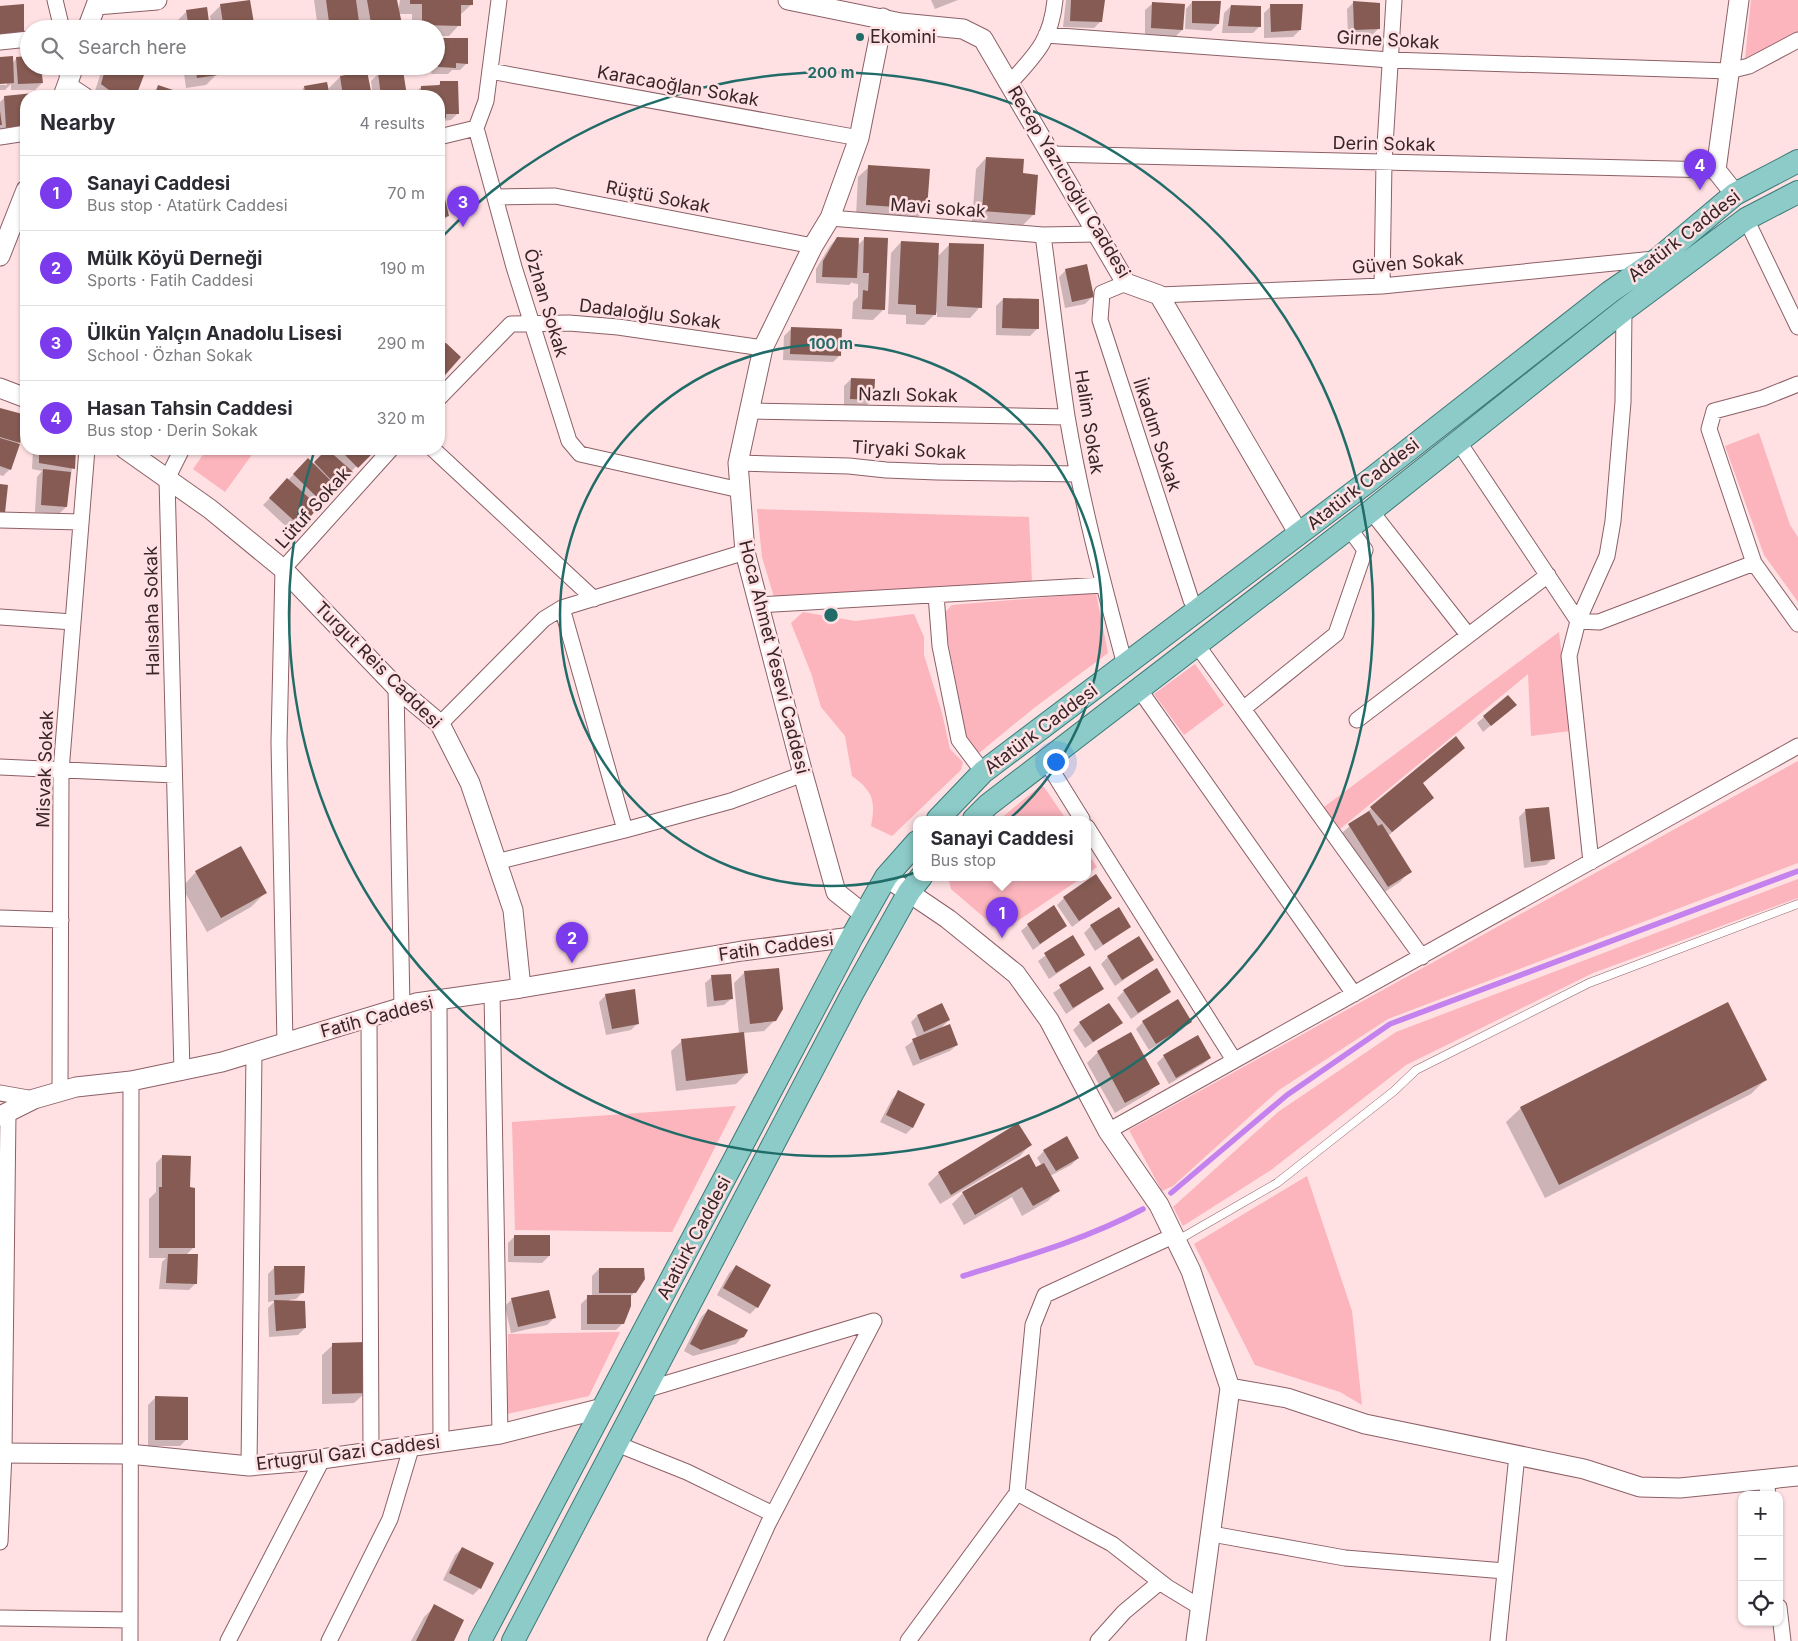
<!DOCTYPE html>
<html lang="en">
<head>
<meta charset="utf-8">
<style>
  body { margin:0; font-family:Inter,sans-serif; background:#f2f2f3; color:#2b2b33 }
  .controls { position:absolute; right:15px; bottom:15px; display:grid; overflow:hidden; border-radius:10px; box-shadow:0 1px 4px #0004 }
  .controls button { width:45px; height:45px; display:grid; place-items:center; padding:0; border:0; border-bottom:1px solid #e1e1e2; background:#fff; color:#2b2b33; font:25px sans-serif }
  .you { position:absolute; left:1055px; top:761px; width:18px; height:18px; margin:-12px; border:4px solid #fff; border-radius:50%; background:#1a73e8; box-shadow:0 0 0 8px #1a73e833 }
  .badge { display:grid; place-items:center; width:32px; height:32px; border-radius:50%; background:#7c3aed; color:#fff; font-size:16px; font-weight:700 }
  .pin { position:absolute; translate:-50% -41px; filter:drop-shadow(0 1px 2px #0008) }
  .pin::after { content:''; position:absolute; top:26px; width:18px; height:15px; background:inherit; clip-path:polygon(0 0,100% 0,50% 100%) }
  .popup { position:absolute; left:913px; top:816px; width:178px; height:65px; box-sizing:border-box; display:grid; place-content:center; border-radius:10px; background:#fff; filter:drop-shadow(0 1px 4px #0005); font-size:16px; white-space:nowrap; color:#7c7c81 }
  .popup b { font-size:19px; color:#2b2b33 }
  .popup::after { content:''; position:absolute; left:50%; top:100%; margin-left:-10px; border:10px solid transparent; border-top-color:#fff }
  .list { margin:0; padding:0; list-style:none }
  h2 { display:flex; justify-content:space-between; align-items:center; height:65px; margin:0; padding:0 20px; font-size:21px }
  h2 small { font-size:16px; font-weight:400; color:#7c7c81 }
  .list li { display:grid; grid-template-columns:32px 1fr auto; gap:15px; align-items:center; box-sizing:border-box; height:75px; padding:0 20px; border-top:1px solid #e1e1e2 }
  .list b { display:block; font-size:19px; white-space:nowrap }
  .list p { margin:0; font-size:16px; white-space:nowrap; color:#7c7c81 }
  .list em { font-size:16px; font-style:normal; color:#7c7c81 }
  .icon { flex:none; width:28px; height:28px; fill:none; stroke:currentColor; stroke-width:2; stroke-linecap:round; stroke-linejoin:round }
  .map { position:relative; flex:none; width:1798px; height:1641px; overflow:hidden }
  .search { position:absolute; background:#fff; box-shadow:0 1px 4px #0004; left:20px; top:20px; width:425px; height:55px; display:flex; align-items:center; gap:12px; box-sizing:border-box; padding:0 18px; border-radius:28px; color:#7c7c81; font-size:19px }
  .panel { position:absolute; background:#fff; box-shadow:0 1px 4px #0004; left:20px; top:90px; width:425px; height:365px; border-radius:20px }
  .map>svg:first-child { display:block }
  .green { fill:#fcb4bd }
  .shadow { fill:#0003 }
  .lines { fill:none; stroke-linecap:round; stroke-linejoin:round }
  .stream { stroke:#c382ee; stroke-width:5.5 }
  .building { fill:#855b53 }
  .service-casing { stroke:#8c6066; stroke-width:9 }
  .minor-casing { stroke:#8c6066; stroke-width:17 }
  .tertiary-casing { stroke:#8c6066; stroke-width:21 }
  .primary-casing { stroke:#3c7b78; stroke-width:24 }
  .service { stroke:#fff; stroke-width:8 }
  .minor { stroke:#fff; stroke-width:15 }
  .tertiary { stroke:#fff; stroke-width:19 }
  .primary { stroke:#8ccbc8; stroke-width:22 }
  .ring { fill:none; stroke:#216c68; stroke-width:2.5 }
  .poi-dot { fill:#216c68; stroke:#ffe0e3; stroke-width:2 }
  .labels { text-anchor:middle; stroke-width:5; stroke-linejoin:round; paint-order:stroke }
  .poi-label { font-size:18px; fill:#372527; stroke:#ffe0e3; text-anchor:start }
  .street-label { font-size:18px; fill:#372527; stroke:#ffe0e3 }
  .centre { fill:#216c68; stroke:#ffe0e3; stroke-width:2.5 }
  .ring-label { font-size:15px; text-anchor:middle; font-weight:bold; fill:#216c68; stroke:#ffe0e3; stroke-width:5; stroke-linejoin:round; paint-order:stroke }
</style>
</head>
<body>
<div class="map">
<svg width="1798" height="1641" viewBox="0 0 1798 1641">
  <rect width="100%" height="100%" fill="#ffe0e3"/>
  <!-- green -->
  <path class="green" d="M1751,0H1798V32L1750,59H1745Z
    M1759,433L1790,525L1798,537V602L1764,555L1725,446Z
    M207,449H256L225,492L193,469Z
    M757,509L1029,517L1032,582L774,597L762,557Z
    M1096,593L1108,653L1034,708L979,753L966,738L943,614L952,605Z
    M803,612L855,621L914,614L924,637V655L942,713L950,749L963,762L961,770L892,836L871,826C876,801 873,791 852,776L845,736L821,707L811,673L791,623Z
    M1559,632L1570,731L1531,736L1528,674L1340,829L1324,807Z
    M1195,664L1224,705L1184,735L1154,694Z
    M1798,761V863L1388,1019L1279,1090L1173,1186L1162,1191L1129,1130Z
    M1040,786L1044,787L1066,819H1000Z
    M1087,852L1097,867L1087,874Z
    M948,877H1083L1001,932L951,889Z
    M1798,879V898L1593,973L1406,1065L1271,1170L1183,1226L1173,1207L1278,1112L1396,1032Z
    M736,1106L672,1232L515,1230L512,1122Z
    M1307,1176L1352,1311L1362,1405L1340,1392L1255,1365L1194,1244Z
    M620,1332L589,1396L507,1414L508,1334Z"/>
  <!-- shadow -->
  <path class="shadow" d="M314,0H396L398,12L400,0H472V4L460,15L459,25L449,36H436V29H412V14H399L401,29H318Z
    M931,0H958L935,9Z
    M1066,0H1103L1101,21L1094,28L1063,27Z
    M1192,2L1218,24L1211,31L1185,29L1186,9Z
    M1354,2L1379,28L1372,35L1348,36L1347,9Z
    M1152,4L1182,30L1175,37L1145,34V10Z
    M221,5L253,29H212L210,16Z
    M1231,6L1260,26L1253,33H1222L1224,13Z
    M1271,6L1300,30L1293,37L1264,38V13Z
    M186,12L209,29H177L176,22Z
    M436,39L467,63L460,70H452L448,74H431L432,70H421V66H436Z
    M0,58L12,63L17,58L29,66L42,83L35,90H11V84L5,90H0V85H7V83H0Z
    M103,66H122L143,76L135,96H102L95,91Z
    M183,66H225L215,68L217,74L206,85L186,88Z
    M402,71L405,96H373L371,81L378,74Z
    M366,73L370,96H331L329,88L340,77Z
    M441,82L458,113L451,120L442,121L439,124V96H414V94L421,87H437Z
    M326,83L328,96H298L304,87Z
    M158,86L186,95V96H151Z
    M33,94L26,96V132L0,134V102L5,97Z
    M986,158L1022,175L1034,214L1023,225L972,221L976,169Z
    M869,167L926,209L915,220L856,216L858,177Z
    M439,176L448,216L439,225Z
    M837,238L857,246L865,238L884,309L873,320L852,319L853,302L858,297V284L852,283L853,281L849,285L816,283V269L830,246Z
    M901,242L937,257L950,244L980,307L970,318L937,317V312L924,325L906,324V315L888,314L891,253Z
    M1066,270L1092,297L1085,304L1065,308L1059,277Z
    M1003,299L1037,329L1030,336L996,335V306Z
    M791,329L840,355L833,362L783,360L784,336Z
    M851,379L873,399L866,406H844V386Z
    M0,409L26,416L10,469L3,476L0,475Z
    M33,449H75L66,507L59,514L35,512L37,477L42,471L32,469Z
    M325,449H374L316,506L293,533L263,505L308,460L313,465L327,451Z
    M1508,711L1483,732L1477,723L1484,717Z
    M1412,775L1432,798L1388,836L1410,871L1400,882L1377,897L1338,836Z
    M1525,811L1553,858L1546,865L1524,868L1519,817Z
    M196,872L266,892L251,907L207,932L182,887Z
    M1064,898H1111L1072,927L1057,905Z
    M1028,925H1066L1033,950L1021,931Z
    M1091,926L1129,927L1095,951L1084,933Z
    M1072,936L1084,955L1049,979L1038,961Z
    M1108,957L1152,960L1115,986L1101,964Z
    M1089,968L1102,989L1066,1014L1053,993Z
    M745,972L775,1020L764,1031L743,1033L747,1073L736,1084L676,1091L671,1051L682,1041L739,1034L734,983Z
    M712,977L731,999L724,1005L707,1007L705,983Z
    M1124,991L1170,992L1131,1019L1117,998Z
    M606,995L638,1023L631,1030L606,1035L599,1002Z
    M917,1016L949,1020L939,1030L957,1045L950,1051L913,1066L905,1047L917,1038L911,1022Z
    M1143,1022H1190L1183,1029L1149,1050L1136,1029Z
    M1080,1023H1121L1085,1048L1073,1030Z
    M1131,1034L1158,1084L1147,1094L1115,1113L1087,1063L1098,1052Z
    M1164,1056L1210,1058L1203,1064L1169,1084L1157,1063Z
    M1765,1080L1751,1094L1545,1198L1506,1122L1521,1108Z
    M899,1092L912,1128L906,1134L880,1122L892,1099Z
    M1018,1125L1030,1145L1020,1156L940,1204L928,1184L939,1173Z
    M1044,1151L1078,1158L1071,1165L1050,1176L1058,1190L1048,1201L1022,1216L1012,1197L964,1225L952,1204L965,1191L1042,1166L1037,1158Z
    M163,1156L189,1187L194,1247L186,1255L196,1283L189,1290L159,1289L162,1262L166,1258H149V1199L156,1192V1163Z
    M515,1236L549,1256L542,1263L508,1262V1243Z
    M736,1266L757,1307L750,1314L717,1295L729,1273Z
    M275,1267L303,1292L296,1299L289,1300L305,1328L298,1335L269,1337L268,1308L275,1301L268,1302V1274Z
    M599,1269L635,1292L630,1297L623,1323L616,1330H581V1304L588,1297H592V1276Z
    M512,1299L554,1318L547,1325L511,1333L505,1306Z
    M708,1310L743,1336L736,1344L693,1356L684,1351L701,1317Z
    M333,1345L365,1393L354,1403L322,1404V1355Z
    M155,1398L187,1439L180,1446H148V1405Z
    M462,1548L480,1588L473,1595L443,1580L455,1555Z
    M435,1606L452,1641H411L424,1617Z"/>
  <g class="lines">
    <!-- stream -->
    <path class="stream" d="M1171,1193L1287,1095L1390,1024L1798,871
      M963,1276C1024,1257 1087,1239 1143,1209"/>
  </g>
  <!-- building -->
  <path class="building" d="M250,0L255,29H224L220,4Z
    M326,0H356L360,29H330Z
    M367,0H397L403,29H372Z
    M410,0H473V5H461V26L422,25V4H410Z
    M1071,0H1105L1102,22L1070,21Z
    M1192,1H1221L1219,24L1192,23Z
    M1353,1L1380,3V29L1354,30Z
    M1152,2L1185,4L1183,30L1151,28Z
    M24,4V36L0,38V6Z
    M1270,4H1303L1301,30L1271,32Z
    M1231,5L1261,6V27L1228,26Z
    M207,7L210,29H189L186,10Z
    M436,38H468V64L456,63V68L438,67Z
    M13,56L14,83L0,84V57Z
    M29,56V66H41L43,83L18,84L16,57Z
    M106,66H125L144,75L136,96H117L101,84Z
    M195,66H216L218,75L197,78Z
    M403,70L407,96H381L378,73Z
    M367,71L372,96H343L340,76Z
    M440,81H458L459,114H446V118L439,119V96H426V93H421V86L440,85Z
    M327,82L330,96H306L304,86Z
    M158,85L188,95V96H155Z
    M34,93V96H26V126L6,128L4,96Z
    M0,111L2,125H0Z
    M986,157L1024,159L1023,173L1038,175L1035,215L982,211Z
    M868,165L930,169L927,209L866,205Z
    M439,174L449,216L439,219Z
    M837,237L859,238L857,278L822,277L823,261Z
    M864,237L888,238L885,310L862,309L863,290L868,291L869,273H863Z
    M901,241L939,243L936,315L916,314V305L898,304Z
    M949,243L984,244L982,308L947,306Z
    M1087,264L1094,297L1072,302L1065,269Z
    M1003,298L1039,299V329L1002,328Z
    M791,327L842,329L841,356L790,354Z
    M446,343L461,357L439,382V344Z
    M851,378L875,379L874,400L850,399Z
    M0,408L26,415L20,443L0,437Z
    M0,438L20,444L11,470L0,466Z
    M39,449H76L75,469L39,463Z
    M327,449L353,472L338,487L314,462Z
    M339,449H377L358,468Z
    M308,458L337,487L322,502L293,474Z
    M43,469L71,472L67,507L41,505Z
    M287,478L319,507L301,527L269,498Z
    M0,484L8,485L5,513L0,512Z
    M1508,695L1517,705L1491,726L1483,716Z
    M1456,736L1465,748L1423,783L1434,798L1392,832L1370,807Z
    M1549,807L1555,859L1531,862L1525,809Z
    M1369,811L1378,826L1382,824L1412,872L1388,887L1348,824Z
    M241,846L267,893L221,918L195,871Z
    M1096,874L1112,898L1079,921L1063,897Z
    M1054,905L1067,926L1040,944L1027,924Z
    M1119,907L1131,927L1103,945L1090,925Z
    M1073,935L1085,955L1056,973L1044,953Z
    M1139,936L1154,960L1122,980L1107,956Z
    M1090,966L1104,989L1073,1008L1059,985Z
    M779,968L783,1009L776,1021L750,1024L744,971Z
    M1157,968L1171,992L1138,1013L1123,990Z
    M731,974L733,999L714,1001L711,975Z
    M635,989L639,1024L612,1029L605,994Z
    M1178,999L1192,1022L1156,1044L1142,1021Z
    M1728,1002L1767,1080L1559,1185L1520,1107Z
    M942,1003L950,1020L924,1032L917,1015Z
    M1109,1003L1123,1023L1093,1042L1079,1022Z
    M950,1024L958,1045L920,1060L912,1039Z
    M744,1032L748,1073L686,1081L681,1039Z
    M1131,1032L1160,1084L1125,1103L1097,1051Z
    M1198,1035L1211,1058L1176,1078L1163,1055Z
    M898,1090L925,1104L913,1128L886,1115Z
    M1018,1123L1032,1145L951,1195L938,1172Z
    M1067,1136L1079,1158L1056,1171L1043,1150Z
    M1029,1154L1036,1167L1044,1163L1060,1191L1033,1206L1022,1187L975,1215L962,1192Z
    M162,1155L191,1156L190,1187L195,1188V1248H159V1187H162Z
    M514,1235H550V1256H514Z
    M168,1254H198L197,1284L166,1283Z
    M736,1265L771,1285L758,1308L723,1288Z
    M274,1266H305L304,1293L275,1295Z
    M599,1268H644L645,1279L636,1293H599Z
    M549,1290L556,1318L518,1327L511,1298Z
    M587,1295H631V1306L624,1324H587Z
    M274,1300L305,1301L306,1328L276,1331Z
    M708,1309L748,1330L744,1337L701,1350L690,1344Z
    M366,1342V1393L332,1394V1343Z
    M155,1396L188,1397V1440H155Z
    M462,1547L494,1563L481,1589L449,1573Z
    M434,1604L464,1620L454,1641H416Z"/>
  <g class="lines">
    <defs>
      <path id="service" d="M1178,1240L1277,1183L1394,1091L1416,1070L1589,983L1798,904"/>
      <path id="minor" d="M55,0L62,29
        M499,0L486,101L476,128L514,267L569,441L580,454L740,490
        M1046,35L1390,60L1729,71L1749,66L1798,40
        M0,42L29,39
        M490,71L859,138
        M67,73L68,84L86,96
        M1009,84C1035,55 1051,41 1055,0
        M0,137L26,133
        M439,137L476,128
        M1050,154L1716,170
        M496,197L555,196L813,246
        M830,218L1043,235
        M1746,219L1798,327
        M1097,234L1043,235C1051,295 1058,356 1067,416C1081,500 1103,583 1125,665
        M1126,283L1102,293L1100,320L1191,600L1199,610
        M1382,286L1384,162L1394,0
        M1159,295L1382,286L1654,259
        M1798,384L1763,398L1714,411L1709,429L1754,563L1798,624
        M439,398L511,324L569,323L618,327L763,348
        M748,411L1067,417
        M1458,441L1578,621
        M433,449L594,599
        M738,463L849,466L886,470L937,472L1078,474
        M1371,511L1468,635
        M0,520L81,522
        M936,595L940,646L959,740L983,772
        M759,605L1103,585
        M562,608L625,830L731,801L803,774
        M0,617L73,622
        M1578,621L1599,622L1754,563
        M1197,645L1422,957
        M396,687L402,1008
        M1139,689L1354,994
        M1243,709L1336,634L1365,550L1349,528
        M1357,720L1548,575
        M440,724L544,619L562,608L745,552
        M1046,761L1082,819
        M0,767L174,775
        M1087,827L1234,1060
        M496,862L625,830
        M1591,862L1569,656L1578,621L1607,556L1613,521L1623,402L1624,310
        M0,918L61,920
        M492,992L500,1434
        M439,1000L441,1441
        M369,1018L371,1451
        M285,1044L279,742L283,569L391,449
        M182,1072L167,479L182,449
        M60,1092L61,771L87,449
        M0,1093L34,1099
        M1108,1131L1798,746
        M645,1390L874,1321L768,1524L715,1641
        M617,1444L687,1472L773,1514
        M249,1466L254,1053
        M1766,1479L1768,1495
        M1017,1493L1112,1544L1167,1587L1200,1607
        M1212,1534L1345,1558L1505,1571
        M0,1542L4,1453L8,1112
        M1779,1607L1783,1641
        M0,1618L130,1620
        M130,1641L131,1081
        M228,1641L323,1458
        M329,1641L390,1519L412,1445
        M908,1641L1017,1493L1033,1325L1045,1295L1173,1236L1178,1240
        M1098,1641L1124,1612L1160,1582
        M1498,1641L1517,1455"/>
      <path id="tertiary" d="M788,0L901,23L963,29L983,39L1126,283L1159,295L1299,534
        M96,5L157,0
        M87,29L98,0
        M63,96L74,66
        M1735,194L1716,170L1739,0
        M0,256L26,190
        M0,388L26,398
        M125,449L210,509L283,569L396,687L440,724L470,783L513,910L521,988
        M886,877L948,919L1016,974L1049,1020L1108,1131L1159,1205L1191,1271L1230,1388L1196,1641
        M865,915L836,892L803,774L745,552L738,463L763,348L813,246L830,218L859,138L883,18
        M0,1116L34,1099L76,1087L131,1081L222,1062L416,1003L521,988L742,951L852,937
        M1230,1388L1287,1398L1365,1424L1584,1469L1640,1487L1680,1488L1798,1476
        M0,1453L129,1454L249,1466L307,1461L500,1434L603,1408"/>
      <path id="primary" d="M938,819L983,772L1370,480L1610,292L1658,259L1735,194L1798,161
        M974,819L988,805L1371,511L1624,310L1746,219L1798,192
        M480,1641L852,937L886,877L917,842
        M513,1641L852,994L909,892L921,877"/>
    </defs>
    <!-- service casing -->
    <use href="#service" class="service-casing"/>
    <!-- minor casing -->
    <use href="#minor" class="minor-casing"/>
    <!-- tertiary casing -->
    <use href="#tertiary" class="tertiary-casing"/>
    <!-- primary casing -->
    <use href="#primary" class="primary-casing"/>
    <!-- service -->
    <use href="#service" class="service"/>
    <!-- minor -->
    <use href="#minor" class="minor"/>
    <!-- tertiary -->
    <use href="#tertiary" class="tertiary"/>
    <!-- primary -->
    <use href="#primary" class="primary"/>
  </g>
  <!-- distance rings -->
  <g class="ring">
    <circle cx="831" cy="615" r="271"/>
    <path d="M441 238A542 542 0 1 1 314 452"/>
  </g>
  <!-- markers -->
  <circle class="poi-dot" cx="860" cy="37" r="5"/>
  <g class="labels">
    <!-- poi labels -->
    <g class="poi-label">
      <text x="870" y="43">Ekomini</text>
    </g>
    <!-- street labels -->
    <g class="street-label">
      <text transform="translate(1388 40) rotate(3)" y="6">Girne Sokak</text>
      <text transform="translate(678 86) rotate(10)" y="6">Karacaoğlan Sokak</text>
      <text transform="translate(1384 144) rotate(1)" y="6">Derin Sokak</text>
      <text transform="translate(1069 182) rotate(59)" y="6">Recep Yazıcıoğlu Caddesi</text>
      <text transform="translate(658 197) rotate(11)" y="6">Rüştü Sokak</text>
      <text transform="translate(938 208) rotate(4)" y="6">Mavi sokak</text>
      <text transform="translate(1684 236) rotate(-38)" y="6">Atatürk Caddesi</text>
      <text transform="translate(1408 263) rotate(-5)" y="6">Güven Sokak</text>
      <text transform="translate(546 303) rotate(73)" y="6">Özhan Sokak</text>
      <text transform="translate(650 314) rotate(7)" y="6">Dadaloğlu Sokak</text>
      <text transform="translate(908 395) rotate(1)" y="6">Nazlı Sokak</text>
      <text transform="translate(1089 422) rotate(81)" y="6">Halim Sokak</text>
      <text transform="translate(1157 435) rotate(72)" y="6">İlkadım Sokak</text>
      <text transform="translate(909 450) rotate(3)" y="6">Tiryaki Sokak</text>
      <text transform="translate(1363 484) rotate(-38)" y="6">Atatürk Caddesi</text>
      <text transform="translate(313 508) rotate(-48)" y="6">Lütuf Sokak</text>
      <text transform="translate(152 611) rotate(-91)" y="6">Halısaha Sokak</text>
      <text transform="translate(774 657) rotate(76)" y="6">Hoca Ahmet Yesevi Caddesi</text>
      <text transform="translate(378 665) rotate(45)" y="6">Turgut Reis Caddesi</text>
      <text transform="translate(1041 729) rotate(-37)" y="6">Atatürk Caddesi</text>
      <text transform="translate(45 769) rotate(-88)" y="6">Misvak Sokak</text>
      <text transform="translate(776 947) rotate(-8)" y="6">Fatih Caddesi</text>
      <text transform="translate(377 1017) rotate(-15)" y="6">Fatih Caddesi</text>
      <text transform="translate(694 1238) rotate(-62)" y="6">Atatürk Caddesi</text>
      <text transform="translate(348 1453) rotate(-7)" y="6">Ertugrul Gazi Caddesi</text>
    </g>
  </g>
  <circle cx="831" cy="615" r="8" class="centre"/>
  <g class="ring-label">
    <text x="831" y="78">200 m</text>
    <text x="831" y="349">100 m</text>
  </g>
</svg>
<div class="controls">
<button>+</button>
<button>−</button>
<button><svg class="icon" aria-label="locate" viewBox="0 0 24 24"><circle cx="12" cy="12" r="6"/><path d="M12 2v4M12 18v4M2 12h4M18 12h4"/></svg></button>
</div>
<div class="you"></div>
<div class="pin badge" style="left:1002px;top:938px">1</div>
<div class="popup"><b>Sanayi Caddesi</b>Bus stop</div>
<div class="pin badge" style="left:572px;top:963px">2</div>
<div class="pin badge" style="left:463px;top:227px">3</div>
<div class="pin badge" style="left:1700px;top:190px">4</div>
<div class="search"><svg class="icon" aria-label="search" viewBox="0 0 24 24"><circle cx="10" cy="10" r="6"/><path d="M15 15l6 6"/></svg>Search here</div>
<section class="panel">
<h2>Nearby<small>4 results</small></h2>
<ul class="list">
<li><span class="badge">1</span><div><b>Sanayi Caddesi</b><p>Bus stop · Atatürk Caddesi</p></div><em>70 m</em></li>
<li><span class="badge">2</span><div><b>Mülk Köyü Derneği</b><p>Sports · Fatih Caddesi</p></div><em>190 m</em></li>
<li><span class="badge">3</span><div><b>Ülkün Yalçın Anadolu Lisesi</b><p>School · Özhan Sokak</p></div><em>290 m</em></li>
<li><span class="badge">4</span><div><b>Hasan Tahsin Caddesi</b><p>Bus stop · Derin Sokak</p></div><em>320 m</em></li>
</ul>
</section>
</div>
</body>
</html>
